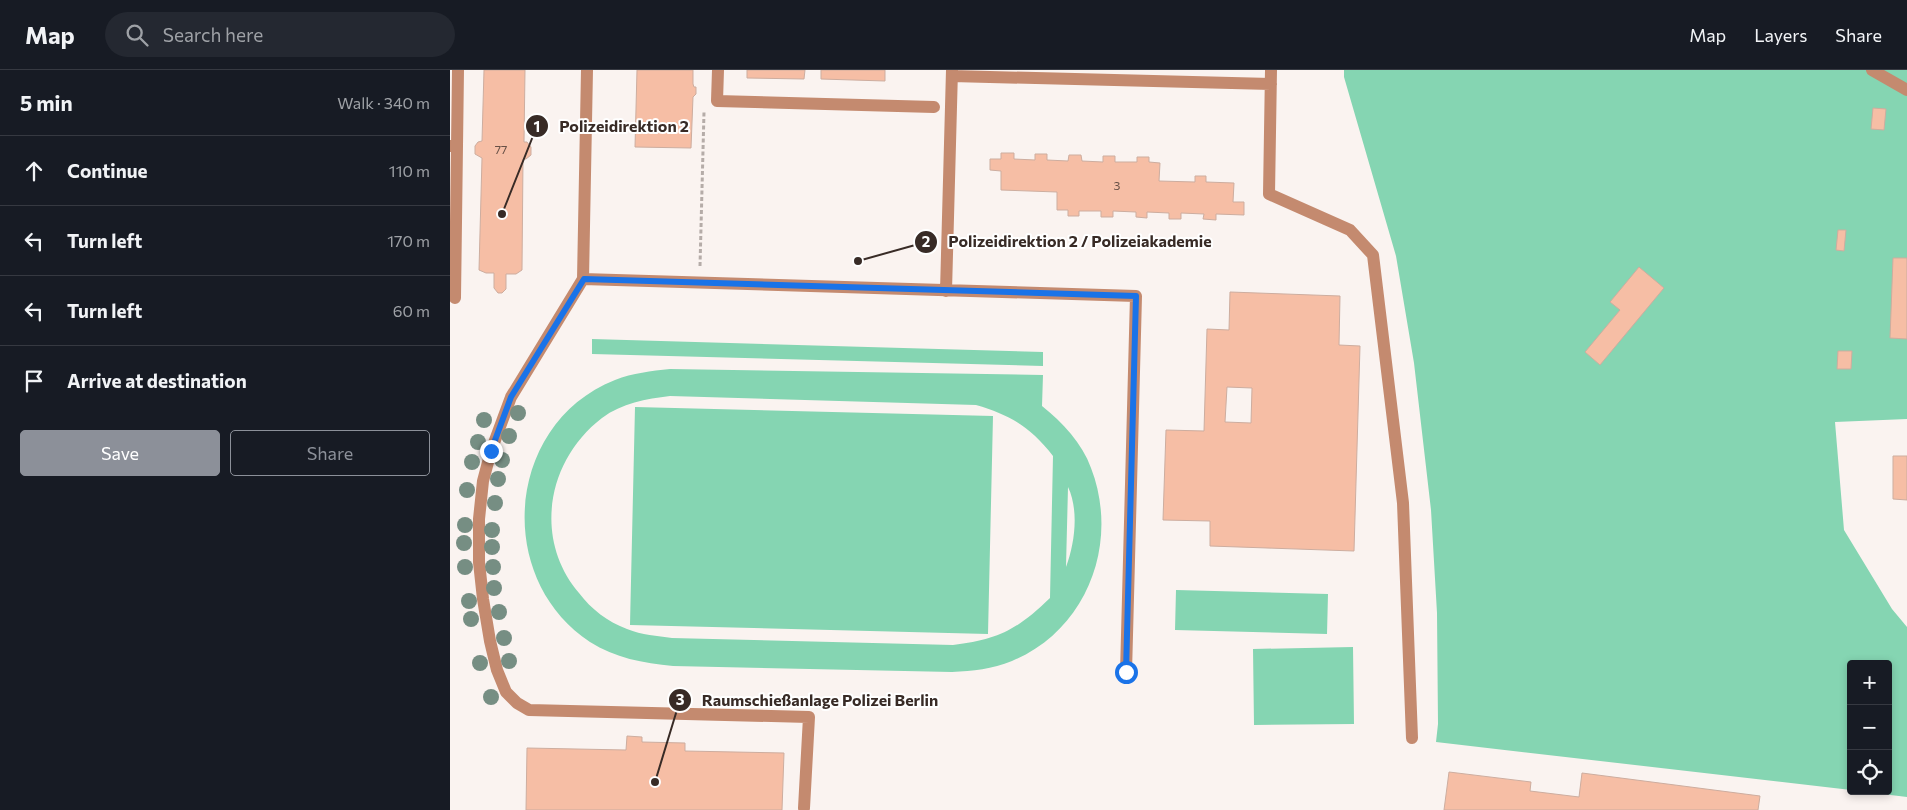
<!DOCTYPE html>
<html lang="en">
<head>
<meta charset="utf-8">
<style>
  body { margin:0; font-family:Commissioner,sans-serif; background:#242831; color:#f1f3f6 }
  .controls { position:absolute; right:15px; bottom:15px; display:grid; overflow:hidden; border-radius:5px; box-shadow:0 2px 8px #0003 }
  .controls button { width:45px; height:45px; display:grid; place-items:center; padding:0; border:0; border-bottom:1px solid #363941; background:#171b24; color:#f1f3f6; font:25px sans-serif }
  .stop { position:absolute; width:15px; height:15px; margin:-11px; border:4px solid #1a73e8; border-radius:50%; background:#fff }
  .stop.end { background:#1a73e8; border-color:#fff; box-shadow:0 1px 5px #0008 }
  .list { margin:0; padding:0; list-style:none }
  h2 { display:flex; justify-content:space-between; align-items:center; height:65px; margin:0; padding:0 20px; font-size:21px }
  h2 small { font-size:16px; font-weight:400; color:#9ea1a6 }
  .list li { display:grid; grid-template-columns:32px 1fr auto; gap:15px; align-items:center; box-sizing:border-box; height:70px; padding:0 20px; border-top:1px solid #363941 }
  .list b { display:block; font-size:19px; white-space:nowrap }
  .list em { font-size:16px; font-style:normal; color:#9ea1a6 }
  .actions { display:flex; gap:10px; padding:15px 20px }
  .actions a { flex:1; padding:11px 0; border:1px solid #8c9099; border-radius:5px; text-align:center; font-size:18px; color:#8c9099 }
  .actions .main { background:#8c9099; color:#fff }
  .icon { flex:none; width:28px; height:28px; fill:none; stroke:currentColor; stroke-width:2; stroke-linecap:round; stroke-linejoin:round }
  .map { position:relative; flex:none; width:1457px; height:740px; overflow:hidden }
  header { display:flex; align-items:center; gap:30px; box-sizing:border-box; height:70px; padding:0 25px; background:#171b24; border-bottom:1px solid #363941 }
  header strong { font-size:24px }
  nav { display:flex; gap:28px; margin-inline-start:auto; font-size:18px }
  .search { width:350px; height:45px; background:#242831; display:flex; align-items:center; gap:12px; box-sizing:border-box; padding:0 18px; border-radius:28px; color:#9ea1a6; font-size:19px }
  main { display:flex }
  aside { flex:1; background:#171b24 }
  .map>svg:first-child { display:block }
  .green { fill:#85d5b2; fill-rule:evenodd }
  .building { fill:#f6bea5; stroke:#cdad9f; fill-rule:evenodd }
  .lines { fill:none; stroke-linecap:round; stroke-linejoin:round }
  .path { stroke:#b5aca8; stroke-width:3; stroke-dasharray:4 2.5; stroke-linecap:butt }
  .lane { stroke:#c48a6f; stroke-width:12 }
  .tree { fill:#768e83 }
  .route { stroke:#1a73e8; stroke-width:6 }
  .labels { text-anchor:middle; stroke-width:4; stroke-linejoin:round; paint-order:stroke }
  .number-label { font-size:12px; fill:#685046 }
  .leader { fill:none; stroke:#382b26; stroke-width:2 }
  .callout-dot { fill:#382b26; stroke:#fff; stroke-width:2 }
  .mark-label { font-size:15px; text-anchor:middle; font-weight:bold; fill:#fff }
  .callout-label { font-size:16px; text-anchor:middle; font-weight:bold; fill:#382b26; stroke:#fff; stroke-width:4; stroke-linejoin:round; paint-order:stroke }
</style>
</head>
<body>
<header>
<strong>Map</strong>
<div class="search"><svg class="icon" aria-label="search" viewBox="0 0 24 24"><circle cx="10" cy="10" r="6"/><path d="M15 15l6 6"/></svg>Search here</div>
<nav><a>Map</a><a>Layers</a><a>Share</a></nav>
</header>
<main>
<aside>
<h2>5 min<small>Walk · 340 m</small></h2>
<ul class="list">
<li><svg class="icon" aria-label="ahead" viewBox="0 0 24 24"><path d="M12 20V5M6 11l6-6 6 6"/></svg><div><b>Continue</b></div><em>110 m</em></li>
<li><svg class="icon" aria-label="left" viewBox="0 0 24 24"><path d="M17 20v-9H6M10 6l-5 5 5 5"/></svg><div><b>Turn left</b></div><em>170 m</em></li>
<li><svg class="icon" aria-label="left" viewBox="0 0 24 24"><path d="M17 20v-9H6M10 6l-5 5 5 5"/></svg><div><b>Turn left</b></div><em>60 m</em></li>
<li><svg class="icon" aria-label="arrive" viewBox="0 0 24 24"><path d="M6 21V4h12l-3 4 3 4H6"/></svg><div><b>Arrive at destination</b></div></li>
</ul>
<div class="actions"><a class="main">Save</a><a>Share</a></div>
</aside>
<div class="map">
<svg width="1457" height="740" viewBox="0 0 1457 740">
  <rect width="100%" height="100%" fill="#faf3f0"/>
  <!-- green -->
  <path class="green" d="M894,0H1457V349L1385,352L1394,460L1442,539L1457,557V727L1408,721H1438V594H1401V720L986,672L988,654L987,543L981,440L964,293L946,186L894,7Z
    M142,269L593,282V296L142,284Z
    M220,299L593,305L592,336C613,353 632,373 641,398C670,473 637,560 562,591C542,599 523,601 502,602L223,596C193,593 165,588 140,572C43,508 56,353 165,310C183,303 201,301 220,299ZM220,326L526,335C561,345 581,358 603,386L600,528C568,559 548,570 503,575L222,568C207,566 192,565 177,559C158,552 141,539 129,523C83,469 97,390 152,348C172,333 196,329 220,326ZM618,417C629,440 625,473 616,497Z
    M185,337L543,346L538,564L180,555Z
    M726,520L878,524L877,564L725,560Z
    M903,577L904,654L804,655L803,579Z"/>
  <!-- building -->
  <path class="building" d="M34,0H75L74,72H77L81,77V85L76,89H73L72,200L66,204H56V219L52,223H48L44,218V203H36L29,200L32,88L25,84V76L28,72L32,71Z
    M187,0H243V14L244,17H246V24L243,27L241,78L185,77Z
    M297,0H355L354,9L297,8Z
    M371,0H435V11L371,9Z
    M1423,38L1436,39L1434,60L1421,59Z
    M551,83H564V89L585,90V84H597V90L618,91L619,85H631L632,91L653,92V86H665V92H687V87H699V92L710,93L709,111L745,112V106H756V112L784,113L783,132H794V145L766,144V150L753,149L754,144L731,143V149H719V143L697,142V148L686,147V142L663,141V147H651V141H629V146H618V140H607V122L551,120V101L540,100V89H551Z
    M1388,160H1396L1394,181L1386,180Z
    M1443,188H1457V269L1440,268Z
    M1189,197L1214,218L1150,295L1135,282L1170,240L1160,232Z
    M780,222L890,226L889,275L910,276L904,481L760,476V451L713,450L716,360L754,361L757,259L779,260ZM777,317L802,318L801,353L775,352Z
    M1388,281H1402L1401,299H1387Z
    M1443,386H1457V430L1443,429Z
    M177,666L192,667V672L235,673V681L334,683L332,740H76L77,678L176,680Z
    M999,702L1081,712L1080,721L1129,727L1132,703L1310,726L1308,740H994Z"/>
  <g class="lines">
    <!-- path -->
    <path class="path" d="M250,196L254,42"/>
    <!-- lane -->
    <path class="lane" d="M137,0L133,209L61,327L41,381L33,411L29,449V492L33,529L40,571L47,600L56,622L67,633L79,640L359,647L354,738
      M268,0L267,31L484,37
      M821,0L819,124L900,160L923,185L953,433L962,668
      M1422,0L1457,20
      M502,6L821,14
      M0,76H7L5,228
      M7,76L8,0
      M133,209L686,226L676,603
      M496,221L502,0"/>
  </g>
  <!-- trees -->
  <g class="tree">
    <circle cx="68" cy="343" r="8"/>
    <circle cx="34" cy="350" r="8"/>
    <circle cx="59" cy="366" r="8"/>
    <circle cx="28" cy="372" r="8"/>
    <circle cx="52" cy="390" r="8"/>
    <circle cx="22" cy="392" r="8"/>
    <circle cx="48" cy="409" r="8"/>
    <circle cx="17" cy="420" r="8"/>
    <circle cx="45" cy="433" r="8"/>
    <circle cx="15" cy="455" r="8"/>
    <circle cx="42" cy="460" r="8"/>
    <circle cx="14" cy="473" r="8"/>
    <circle cx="42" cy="477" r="8"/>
    <circle cx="15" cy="497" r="8"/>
    <circle cx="43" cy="497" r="8"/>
    <circle cx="44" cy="518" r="8"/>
    <circle cx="19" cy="531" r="8"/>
    <circle cx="49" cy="542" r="8"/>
    <circle cx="21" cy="549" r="8"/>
    <circle cx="54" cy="568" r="8"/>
    <circle cx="59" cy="591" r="8"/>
    <circle cx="30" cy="593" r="8"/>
    <circle cx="41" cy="627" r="8"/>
  </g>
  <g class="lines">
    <!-- route -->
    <path class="route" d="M41,381L61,327L134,209L686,226L676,602"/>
  </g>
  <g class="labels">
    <!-- number labels -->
    <g class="number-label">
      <text x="51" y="84">77</text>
      <text x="667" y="120">3</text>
    </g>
  </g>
  <!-- callouts -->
  <path class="leader" d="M52 144L87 56M408 191L476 172M205 712L230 630"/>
  <g class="callout-dot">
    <circle cx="52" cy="144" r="5"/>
    <circle cx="408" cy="191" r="5"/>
    <circle cx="205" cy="712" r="5"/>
    <circle cx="87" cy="56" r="12"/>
    <circle cx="476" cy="172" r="12"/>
    <circle cx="230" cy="630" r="12"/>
  </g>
  <g class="mark-label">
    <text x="87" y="62">1</text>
    <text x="476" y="177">2</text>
    <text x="230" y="635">3</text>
  </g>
  <g class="callout-label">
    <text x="174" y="62">Polizeidirektion 2</text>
    <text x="630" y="177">Polizeidirektion 2 / Polizeiakademie</text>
    <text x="370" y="636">Raumschießanlage Polizei Berlin</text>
  </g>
</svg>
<div class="controls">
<button>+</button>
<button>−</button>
<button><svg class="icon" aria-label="locate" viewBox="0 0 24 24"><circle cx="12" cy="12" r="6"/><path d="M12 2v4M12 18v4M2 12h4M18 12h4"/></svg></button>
</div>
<div class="stop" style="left:676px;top:602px"></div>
<div class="stop end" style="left:41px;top:381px"></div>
</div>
</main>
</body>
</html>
